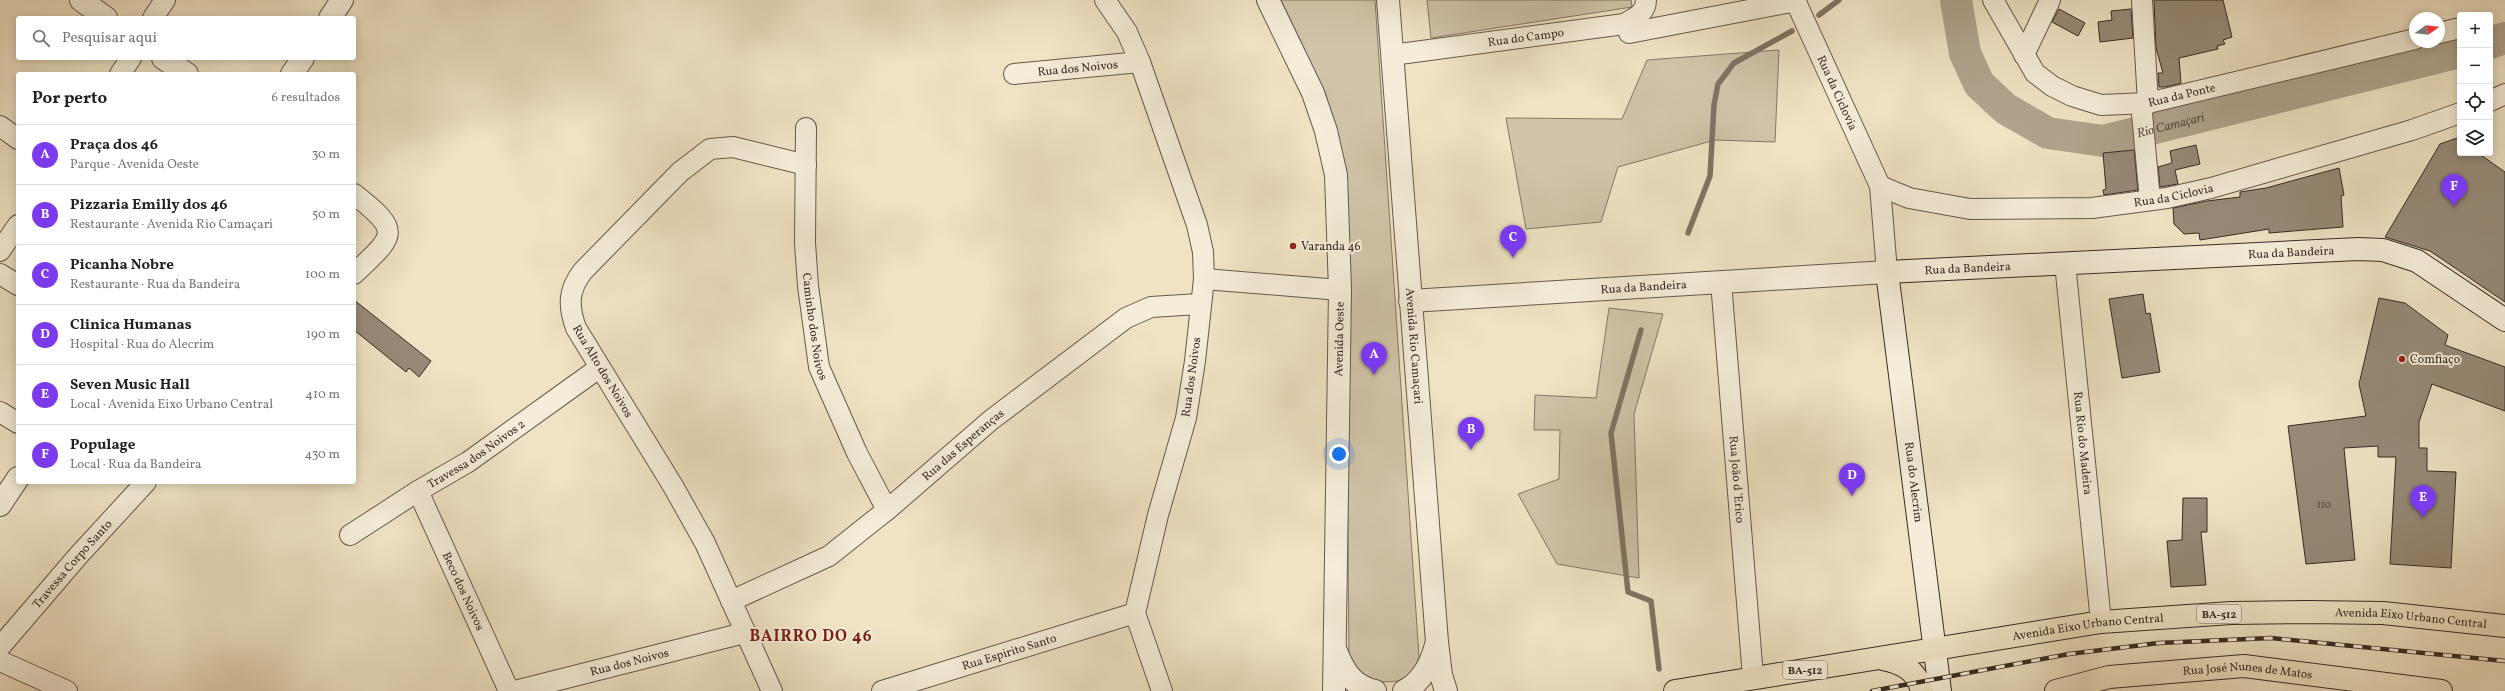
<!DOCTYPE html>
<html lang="pt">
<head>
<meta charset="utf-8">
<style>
  body { margin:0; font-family:Vollkorn,serif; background:#f6f6f6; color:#222 }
  .controls { position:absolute; right:12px; top:12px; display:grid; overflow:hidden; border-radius:4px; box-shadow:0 2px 10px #0003 }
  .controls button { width:36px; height:36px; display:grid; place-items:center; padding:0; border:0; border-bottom:1px solid #e0e0e0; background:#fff; color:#222; font:20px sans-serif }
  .compass { position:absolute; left:2409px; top:12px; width:36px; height:36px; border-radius:50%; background:#fff; box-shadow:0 2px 10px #0003; rotate:75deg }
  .you { position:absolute; left:1339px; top:454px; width:14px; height:14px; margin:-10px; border:3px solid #fff; border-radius:50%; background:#1a73e8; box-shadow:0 0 0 6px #1a73e833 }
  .badge { display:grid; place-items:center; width:26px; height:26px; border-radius:50%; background:#7c3aed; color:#fff; font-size:13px; font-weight:700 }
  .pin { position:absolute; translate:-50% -33px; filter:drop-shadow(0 1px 2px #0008) }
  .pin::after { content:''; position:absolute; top:21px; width:14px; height:12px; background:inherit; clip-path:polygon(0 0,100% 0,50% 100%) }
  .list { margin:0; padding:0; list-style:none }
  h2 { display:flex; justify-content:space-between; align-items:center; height:52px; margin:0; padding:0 16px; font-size:17px }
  h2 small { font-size:13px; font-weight:400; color:#767676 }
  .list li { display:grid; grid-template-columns:26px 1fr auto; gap:12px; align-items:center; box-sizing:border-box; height:60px; padding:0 16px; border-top:1px solid #e0e0e0 }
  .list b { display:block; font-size:15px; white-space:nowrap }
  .list p { margin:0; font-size:13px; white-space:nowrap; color:#767676 }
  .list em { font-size:13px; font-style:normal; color:#767676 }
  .icon { flex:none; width:22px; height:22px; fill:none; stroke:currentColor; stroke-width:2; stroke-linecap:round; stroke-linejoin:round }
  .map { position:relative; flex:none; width:2505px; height:691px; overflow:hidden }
  .search { position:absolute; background:#fff; box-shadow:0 2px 10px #0003; left:16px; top:16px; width:340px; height:44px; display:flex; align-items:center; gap:10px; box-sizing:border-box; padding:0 14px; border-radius:4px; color:#767676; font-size:15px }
  .panel { position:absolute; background:#fff; box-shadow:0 2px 10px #0003; left:16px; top:72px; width:340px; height:412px; border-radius:4px }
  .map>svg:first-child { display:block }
  .green { fill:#d0c4a9; stroke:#847768 }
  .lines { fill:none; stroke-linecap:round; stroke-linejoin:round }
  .stream { stroke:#807364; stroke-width:5.5 }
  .river { stroke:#b0a48e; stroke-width:32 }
  .building { fill:#978a78; stroke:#372a26 }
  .minor-casing { stroke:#65584e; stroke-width:22 }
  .tertiary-casing { stroke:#65584e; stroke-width:24 }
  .secondary-casing { stroke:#372a26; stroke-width:24 }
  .primary-casing { stroke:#372a26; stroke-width:24 }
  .minor { stroke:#f5edd9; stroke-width:20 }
  .tertiary { stroke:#f5edd9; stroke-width:22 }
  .secondary { stroke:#f5edd9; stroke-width:22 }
  .primary { stroke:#efe3c4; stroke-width:22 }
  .rail-casing { stroke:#372a26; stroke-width:4.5 }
  .rail { stroke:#f5edd9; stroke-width:3; stroke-dasharray:9; stroke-linecap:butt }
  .poi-dot { fill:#8f2418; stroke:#f5edd9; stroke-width:1.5 }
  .labels { text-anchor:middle; stroke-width:4; stroke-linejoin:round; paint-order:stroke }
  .number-label { font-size:10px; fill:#4f423a }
  .shield { fill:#f5edd9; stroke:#70645c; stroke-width:1 }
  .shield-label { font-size:11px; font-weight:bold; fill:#372a26 }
  .street-label { font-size:12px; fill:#372a26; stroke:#f5edd9 }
  .poi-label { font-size:12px; fill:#372a26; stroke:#f5edd9; text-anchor:start }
  .water-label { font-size:13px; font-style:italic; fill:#5b4f45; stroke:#f5edd9 }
  .district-label { font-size:16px; font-weight:bold; letter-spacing:1px; fill:#7a1f14; stroke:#f5edd9 }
</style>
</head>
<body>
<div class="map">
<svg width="2505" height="691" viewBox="0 0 2505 691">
  <rect width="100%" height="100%" fill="#efe3c4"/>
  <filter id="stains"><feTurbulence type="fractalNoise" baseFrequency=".005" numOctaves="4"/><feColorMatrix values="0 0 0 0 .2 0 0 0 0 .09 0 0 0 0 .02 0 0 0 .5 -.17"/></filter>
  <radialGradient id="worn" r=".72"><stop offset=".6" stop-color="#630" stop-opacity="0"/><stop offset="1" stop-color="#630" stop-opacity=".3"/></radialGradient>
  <!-- green -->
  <path class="green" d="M1281,0H1375L1419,657C1417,661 1416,668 1413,672C1404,686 1369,684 1358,673C1354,670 1351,664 1349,660L1345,184L1326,95Z
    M1427,0H1631L1632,7L1431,38Z
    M1779,50L1775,142L1715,140L1618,167L1601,222L1526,229L1506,118L1622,119L1647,60Z
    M1609,308L1663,314L1634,414L1639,578L1557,564L1518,494L1559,479L1560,430H1534L1535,395L1596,398Z"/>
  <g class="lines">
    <!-- stream -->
    <path class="stream" d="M1819,15L1839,0
      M1688,233L1710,176L1714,105L1718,84L1734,63L1792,31
      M1641,330L1611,433L1628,592L1651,601L1659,669"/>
    <!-- river -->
    <g class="river">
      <path id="s1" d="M1956,0L1965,53L1979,84L2006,109L2048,133L2103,141L2460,52"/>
      <path d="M2490,43L2505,38"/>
    </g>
  </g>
  <!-- building -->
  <path class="building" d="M2154,0H2223L2232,37L2223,40L2225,44L2217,46L2218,49L2179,58L2181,83L2165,87H2159L2158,73H2163L2156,48Z
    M2059,9L2085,23L2078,36L2052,22Z
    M2131,9L2133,38L2100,42L2098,22L2112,20L2111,11Z
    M2460,137V153H2478L2505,172V302L2430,251L2385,237L2440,144Z
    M2196,145L2200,164L2175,170L2178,184L2160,187L2158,167L2172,163L2170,151Z
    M2134,150L2138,190L2104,195L2103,190L2106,189L2103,153Z
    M2339,168L2344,195L2341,196L2343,227L2269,233V229L2200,240L2199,233L2184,234L2174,224L2173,208L2207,201L2240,197V192L2266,188Z
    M2143,294L2146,314L2150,313L2160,372L2122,378L2109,299Z
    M2379,298L2405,303L2448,335L2445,345L2505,367V411L2432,384L2419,422V448H2427V471L2456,472L2451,568L2390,564L2396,457H2378V446L2344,448L2355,560L2306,564L2288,426L2366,416L2359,384Z
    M354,300L431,361L419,377L409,368L406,372L354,330Z
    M2183,498H2207V532H2201L2206,585L2171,587L2167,541L2182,540Z"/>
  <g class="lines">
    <defs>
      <g id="minor">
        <path d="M1105,0L1127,32L1140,62L1197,225L1203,252L1204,279L1195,361L1186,418L1158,515L1135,613L1162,691"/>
        <path id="s2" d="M1795,0L1880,186L1887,272"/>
        <path id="s3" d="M1993,0L2035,73L2052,86L2072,96L2101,105L2148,103L2415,39"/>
        <path d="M2142,0L2148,103L2143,108L2142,114L2150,200"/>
        <path d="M153,18L165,0"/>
        <path d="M1629,33L1796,1"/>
        <path d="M2439,33L2460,28"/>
        <path id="s4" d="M1392,55L1624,24C1634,18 1646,14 1646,0"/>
        <path d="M2024,55L2050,0"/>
        <path d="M120,74L131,58"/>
        <path id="s5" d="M1014,74L1140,62"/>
        <path d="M2490,101L2505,94"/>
        <path d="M0,126L18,139"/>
        <path id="s6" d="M806,128L805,243L808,286L819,367L857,453L887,510"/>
        <path id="s7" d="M1880,186L1909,198L1970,209L2092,208L2167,198L2211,188L2412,130L2460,113"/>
        <path d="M354,194C403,232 395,235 354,274"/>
        <path d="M0,251L18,225"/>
        <path id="s8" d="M2065,263L2101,622"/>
        <path d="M0,274L18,285"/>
        <path d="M1204,279L1340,290"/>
        <path id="s9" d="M1721,282L1753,677"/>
        <path d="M0,412L18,423"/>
        <path id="s10" d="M418,491L509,691"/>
        <path id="s11" d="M350,535L418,491L468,462L599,368"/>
        <path id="s12" d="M731,601L829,556L887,510L991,420L1126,318L1151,307L1199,304"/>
        <path id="s13" d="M0,647L78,556L146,482"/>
        <path d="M0,661L67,691"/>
        <path id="s14" d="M515,691L744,633"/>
        <path d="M772,691L705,543L673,486L576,328C568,306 568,290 583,271L680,172L710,149L733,147L806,165"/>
        <path id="s15" d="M882,691L1135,613"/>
      </g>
      <g id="tertiary">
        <path d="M81,0L106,18"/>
        <path d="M1268,0L1313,93L1326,131L1336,175L1340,290L1334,691"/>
        <path id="s16" d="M1388,0L1437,642L1441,675L1446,691"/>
        <path d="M330,18L342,0"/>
        <path d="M163,58L187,74"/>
        <path d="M292,74L303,58"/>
        <path id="s17" d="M1410,301L1887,272"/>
        <path d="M0,505L18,478"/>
        <path d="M1336,651C1344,671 1352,686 1375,691"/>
        <path d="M1404,691C1422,682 1431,664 1436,645"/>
      </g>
      <g id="secondary">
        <path id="s18" d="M1940,691L1887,272L2358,249L2383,250L2417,261L2505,320"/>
      </g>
      <g id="primary">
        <path d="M1883,659C1902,663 1917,670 1922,691"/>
        <path id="s19" d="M1675,691L2101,622L2231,613L2307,612L2383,613L2505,626"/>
        <path id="s20" d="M2056,691L2109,677L2244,666L2441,691"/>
      </g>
    </defs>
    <!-- minor casing -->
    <use href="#minor" class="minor-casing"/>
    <!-- tertiary casing -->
    <use href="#tertiary" class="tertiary-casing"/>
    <!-- secondary casing -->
    <use href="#secondary" class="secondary-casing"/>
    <!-- primary casing -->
    <use href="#primary" class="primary-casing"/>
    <!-- minor -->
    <use href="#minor" class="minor"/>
    <!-- tertiary -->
    <use href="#tertiary" class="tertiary"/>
    <!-- secondary -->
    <use href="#secondary" class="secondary"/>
    <!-- primary -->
    <use href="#primary" class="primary"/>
    <defs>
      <path id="rail" d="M1872,691L2069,654L2159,643L2271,638L2505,661"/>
    </defs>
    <!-- rail casing -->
    <use href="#rail" class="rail-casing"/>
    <!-- rail -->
    <use href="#rail" class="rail"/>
  </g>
  <!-- markers -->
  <g class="poi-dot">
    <circle cx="1293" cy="246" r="4"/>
    <circle cx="2402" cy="359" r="4"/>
  </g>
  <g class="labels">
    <!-- number labels -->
    <g class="number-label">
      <text x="2324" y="508">110</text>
    </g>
    <!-- shield labels -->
    <g class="shield">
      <rect x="2197" y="605" width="44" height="18" rx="3"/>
      <rect x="1783" y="661" width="44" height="18" rx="3"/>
    </g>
    <g class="shield-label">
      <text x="2219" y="618">BA-512</text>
      <text x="1805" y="674">BA-512</text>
    </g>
    <!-- street labels -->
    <g class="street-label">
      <text dy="4" stroke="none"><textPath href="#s4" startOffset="135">Rua do Campo</textPath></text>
      <text dy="4" stroke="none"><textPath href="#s5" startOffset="64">Rua dos Noivos</textPath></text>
      <text dy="4" stroke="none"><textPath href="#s2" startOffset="102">Rua da Ciclovia</textPath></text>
      <text dy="4" stroke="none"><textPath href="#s3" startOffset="240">Rua da Ponte</textPath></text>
      <text dy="4" stroke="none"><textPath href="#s7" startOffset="298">Rua da Ciclovia</textPath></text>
      <text dy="4" stroke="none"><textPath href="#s18" startOffset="827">Rua da Bandeira</textPath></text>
      <text dy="4" stroke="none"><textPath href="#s18" startOffset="503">Rua da Bandeira</textPath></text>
      <text dy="4" stroke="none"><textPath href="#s17" startOffset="234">Rua da Bandeira</textPath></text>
      <text dy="4" stroke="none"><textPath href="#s6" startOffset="199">Caminho dos Noivos</textPath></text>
      <text transform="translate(1339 339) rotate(-89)" y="4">Avenida Oeste</text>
      <text dy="4" stroke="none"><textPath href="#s16" startOffset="347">Avenida Rio Camaçari</textPath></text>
      <text transform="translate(603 371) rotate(59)" y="4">Rua Alto dos Noivos</text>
      <text transform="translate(1191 377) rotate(-82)" y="4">Rua dos Noivos</text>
      <text dy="4" stroke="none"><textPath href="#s8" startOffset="181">Rua Rio do Madeira</textPath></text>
      <text dy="4" stroke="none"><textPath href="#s12" startOffset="282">Rua das Esperanças</textPath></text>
      <text dy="4" stroke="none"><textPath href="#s11" startOffset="150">Travessa dos Noivos 2</textPath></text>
      <text dy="4" stroke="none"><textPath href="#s9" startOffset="198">Rua João d 'Erico</textPath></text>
      <text transform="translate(1914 482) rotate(83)" y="4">Rua do Alecrim</text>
      <text dy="4" stroke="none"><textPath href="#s13" startOffset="110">Travessa Corpo Santo</textPath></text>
      <text dy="4" stroke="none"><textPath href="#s10" startOffset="110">Beco dos Noivos</textPath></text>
      <text dy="4" stroke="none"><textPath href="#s19" startOffset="742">Avenida Eixo Urbano Central</textPath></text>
      <text dy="4" stroke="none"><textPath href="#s19" startOffset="418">Avenida Eixo Urbano Central</textPath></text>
      <text dy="4" stroke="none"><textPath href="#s15" startOffset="133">Rua Espirito Santo</textPath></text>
      <text dy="4" stroke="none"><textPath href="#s14" startOffset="118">Rua dos Noivos</textPath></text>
      <text dy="4" stroke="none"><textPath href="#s20" startOffset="194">Rua José Nunes de Matos</textPath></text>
    </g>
    <!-- poi labels -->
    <g class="poi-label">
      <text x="1301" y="250">Varanda 46</text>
      <text x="2410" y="363">Comfiaço</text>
    </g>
    <!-- water labels -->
    <g class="water-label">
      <text dy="5" stroke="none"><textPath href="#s1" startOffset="298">Rio Camaçari</textPath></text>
    </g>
    <!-- district labels -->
    <g class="district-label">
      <text x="811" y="641">BAIRRO DO 46</text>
    </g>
  </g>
  <rect width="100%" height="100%" filter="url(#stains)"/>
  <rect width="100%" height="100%" fill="url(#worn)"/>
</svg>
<div class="controls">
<button>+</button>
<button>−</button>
<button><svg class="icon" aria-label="locate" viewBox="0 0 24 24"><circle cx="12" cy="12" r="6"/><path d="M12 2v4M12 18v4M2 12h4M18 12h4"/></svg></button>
<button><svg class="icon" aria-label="layers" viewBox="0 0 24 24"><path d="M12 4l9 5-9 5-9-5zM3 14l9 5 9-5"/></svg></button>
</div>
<svg class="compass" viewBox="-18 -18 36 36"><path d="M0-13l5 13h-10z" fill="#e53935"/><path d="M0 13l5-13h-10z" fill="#767676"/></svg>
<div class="you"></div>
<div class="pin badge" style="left:1374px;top:375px">A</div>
<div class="pin badge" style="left:1471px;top:450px">B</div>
<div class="pin badge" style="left:1513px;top:258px">C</div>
<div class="pin badge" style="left:1852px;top:496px">D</div>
<div class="pin badge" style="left:2423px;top:518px">E</div>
<div class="pin badge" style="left:2454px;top:207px">F</div>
<div class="search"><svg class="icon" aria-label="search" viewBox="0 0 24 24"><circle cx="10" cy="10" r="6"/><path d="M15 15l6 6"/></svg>Pesquisar aqui</div>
<section class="panel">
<h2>Por perto<small>6 resultados</small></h2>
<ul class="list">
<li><span class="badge">A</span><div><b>Praça dos 46</b><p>Parque · Avenida Oeste</p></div><em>30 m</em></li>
<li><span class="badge">B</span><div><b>Pizzaria Emilly dos 46</b><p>Restaurante · Avenida Rio Camaçari</p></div><em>50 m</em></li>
<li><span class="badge">C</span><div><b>Picanha Nobre</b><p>Restaurante · Rua da Bandeira</p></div><em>100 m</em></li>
<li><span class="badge">D</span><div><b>Clinica Humanas</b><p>Hospital · Rua do Alecrim</p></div><em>190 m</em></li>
<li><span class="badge">E</span><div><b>Seven Music Hall</b><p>Local · Avenida Eixo Urbano Central</p></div><em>410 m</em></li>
<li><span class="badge">F</span><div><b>Populage</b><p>Local · Rua da Bandeira</p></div><em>430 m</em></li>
</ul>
</section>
</div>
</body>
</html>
